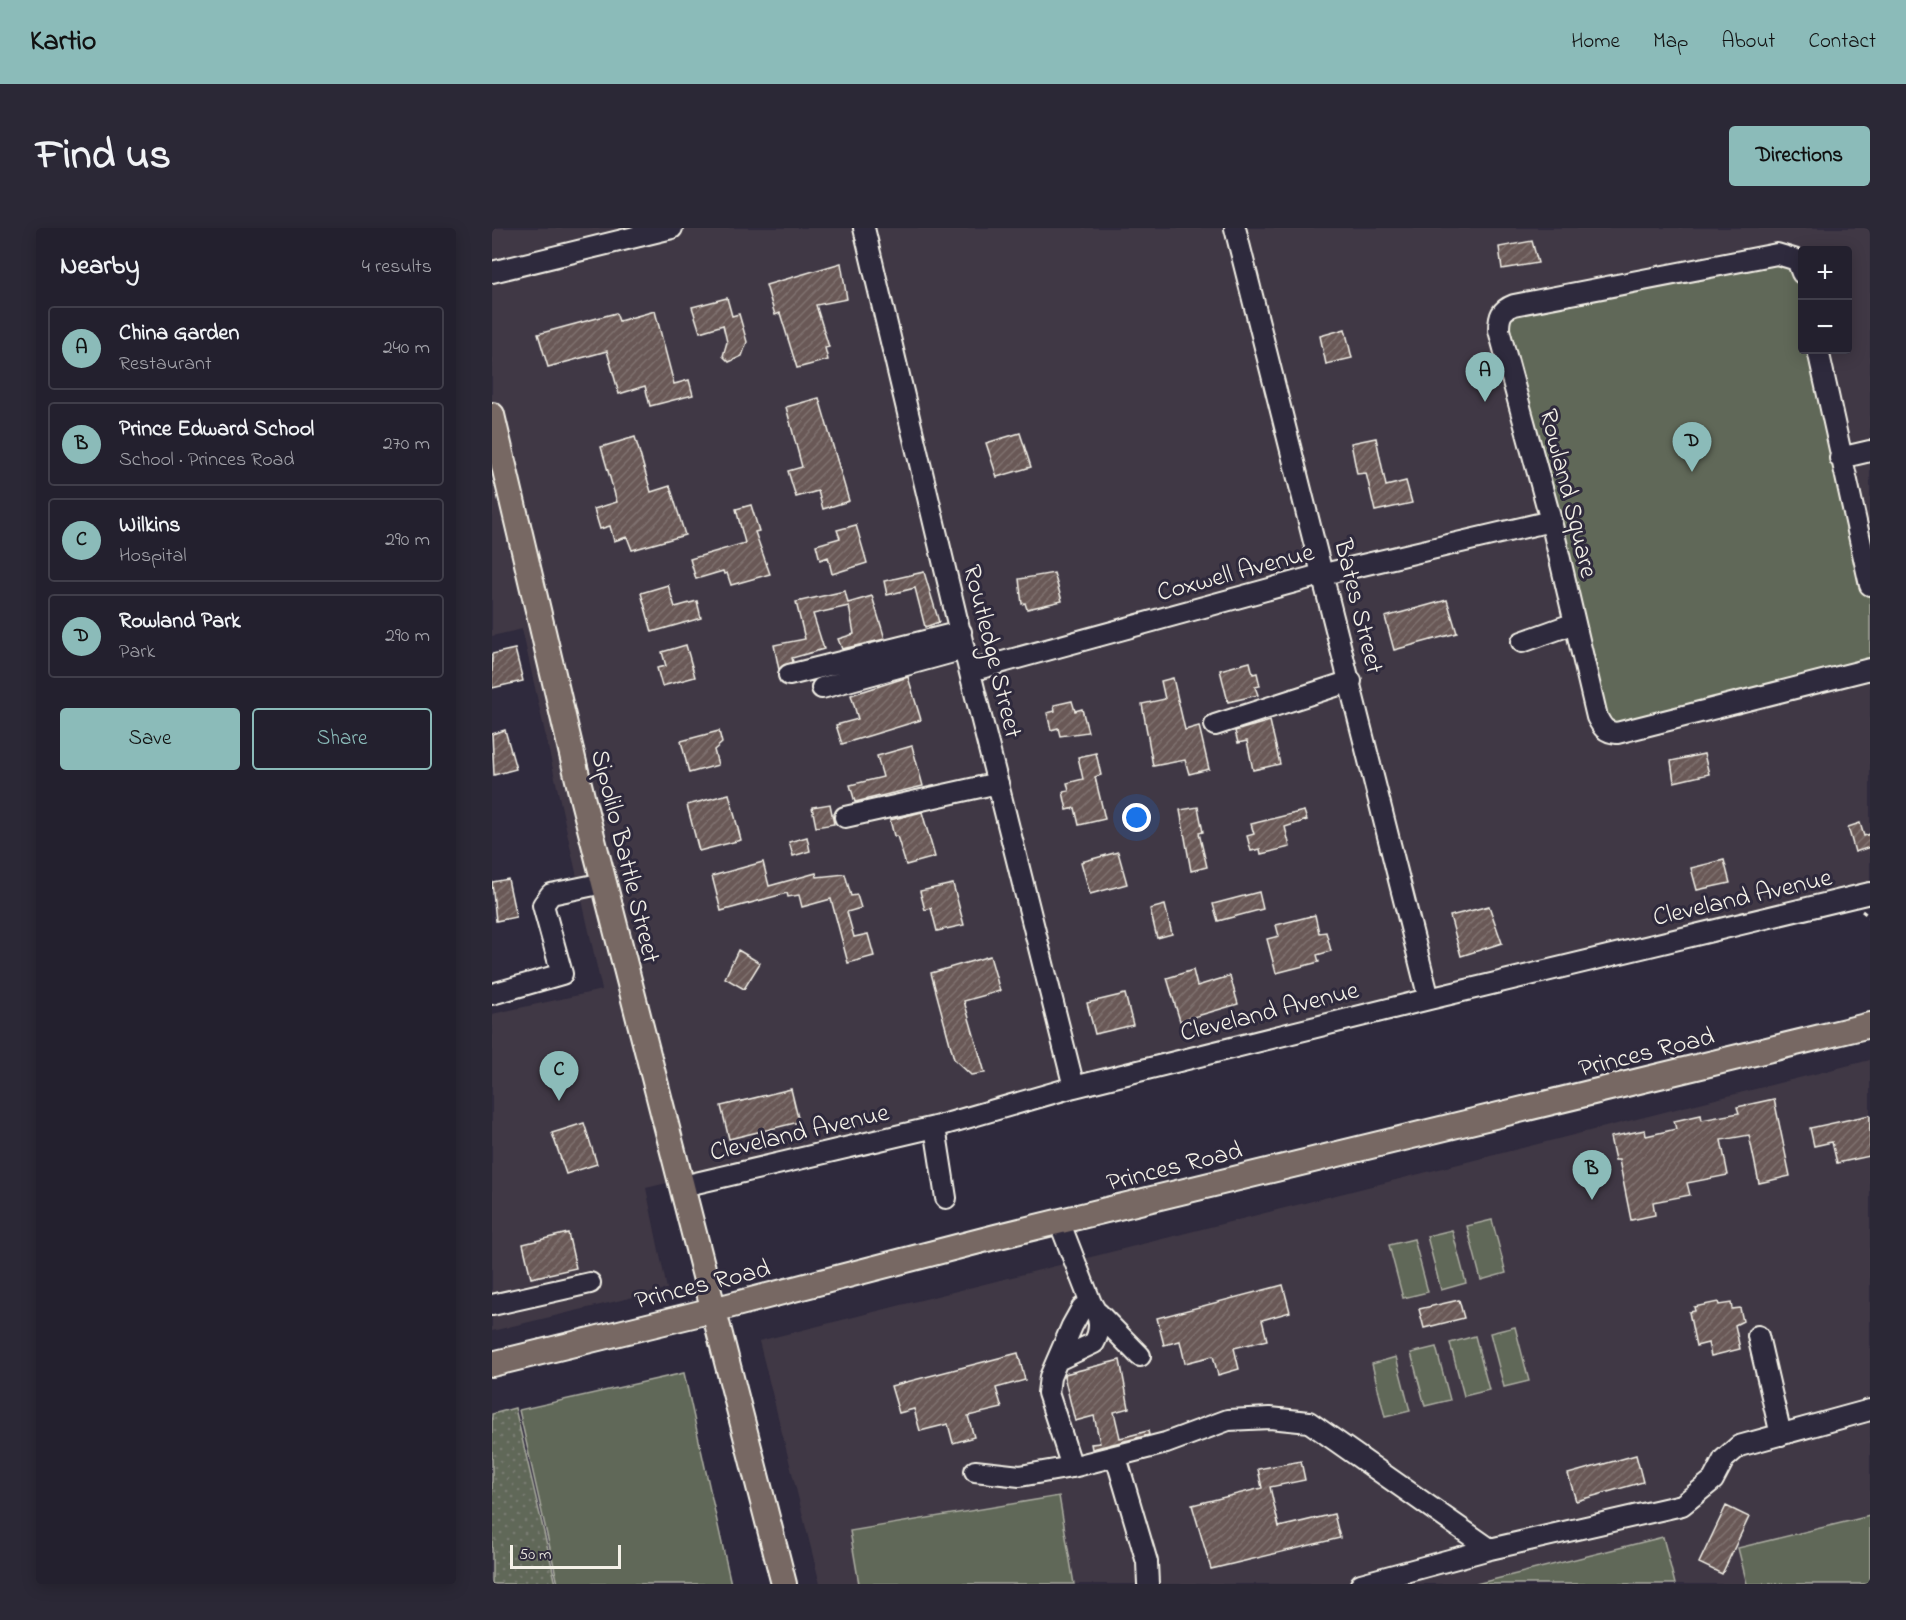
<!DOCTYPE html>
<html lang="en">
<head>
<meta charset="utf-8">
<style>
  body { margin:0; font-family:"Indie Flower",sans-serif; background:#2b2836; color:#f1f3f6 }
  .controls { position:absolute; right:18px; top:18px; display:grid; overflow:hidden; border-radius:6px; box-shadow:0 3px 15px #0003 }
  .controls button { width:54px; height:54px; display:grid; place-items:center; padding:0; border:0; border-bottom:2px solid #403e4a; background:#23202e; color:#f1f3f6; font:30px sans-serif }
  .scale { position:absolute; left:18px; bottom:15px; width:111px; box-sizing:border-box; padding-left:6px; border:3px solid #f4f1e8; border-top:0; font-size:16px; line-height:21px; white-space:nowrap; color:#f4f1e8; -webkit-text-stroke:4px #2f2a3d; paint-order:stroke }
  .you { position:absolute; left:645px; top:590px; width:21px; height:21px; margin:-15px; border:4px solid #fff; border-radius:50%; background:#1a73e8; box-shadow:0 0 0 9px #1a73e833 }
  .badge { display:grid; place-items:center; width:39px; height:39px; border-radius:50%; background:#8bbbb9; color:#111; font-size:20px; font-weight:700 }
  .pin { position:absolute; translate:-50% -50px; filter:drop-shadow(0 2px 3px #0008) }
  .pin::after { content:''; position:absolute; top:32px; width:21px; height:18px; background:inherit; clip-path:polygon(0 0,100% 0,50% 100%) }
  .list { margin:0; padding:0; list-style:none }
  h2 { display:flex; justify-content:space-between; align-items:center; height:78px; margin:0; padding:0 24px; font-size:26px }
  h2 small { font-size:20px; font-weight:400; color:#a3a3aa }
  .list li { display:grid; grid-template-columns:39px 1fr auto; gap:18px; align-items:center; box-sizing:border-box; height:84px; margin:0 12px 12px; padding:0 12px; border:2px solid #403e4a; border-radius:6px }
  .list b { display:block; font-size:22px; white-space:nowrap }
  .list p { margin:0; font-size:20px; white-space:nowrap; color:#a3a3aa }
  .list em { font-size:20px; font-style:normal; color:#a3a3aa }
  .actions { display:flex; gap:12px; padding:18px 24px }
  .actions a { flex:1; padding:14px 0; border:2px solid #8bbbb9; border-radius:6px; text-align:center; font-size:21px; color:#8bbbb9 }
  .actions .main { background:#8bbbb9; color:#111 }
  .map { position:relative; flex:none; width:1378px; height:1356px; overflow:hidden; border-radius:6px }
  header { display:flex; align-items:center; gap:36px; box-sizing:border-box; height:84px; padding:0 30px; background:#8bbbb9; color:#111 }
  header strong { font-size:28px }
  nav { display:flex; gap:33px; margin-inline-start:auto; font-size:21px }
  .intro { display:flex; align-items:center; justify-content:space-between; box-sizing:border-box; height:144px; padding:0 36px }
  h1 { margin:0; font-size:42px }
  .button { padding:15px 27px; border-radius:6px; background:#8bbbb9; color:#111; font-size:21px; font-weight:700 }
  main { display:flex; gap:36px; padding:0 36px }
  aside { flex:1; background:#23202e; border-radius:6px; box-shadow:0 3px 15px #0003 }
  .map>svg:first-child { display:block }
  .built { fill:#403845; fill-rule:evenodd }
  .grass { fill:url(#grass-dots); stroke:#aaaca0; stroke-width:1.5 }
  .park { fill:#616759; stroke:#aaaca0; stroke-width:1.5 }
  .building { fill:url(#building-hatch); stroke:#f4f1e8; stroke-width:1.5 }
  .lines { fill:none; stroke-linecap:round; stroke-linejoin:round }
  .minor-casing { stroke:#f4f1e8; stroke-width:24 }
  .major-casing { stroke:#f4f1e8; stroke-width:28 }
  .path { stroke:#f4f1e8; stroke-width:3; stroke-dasharray:4.5 4.5; stroke-linecap:butt }
  .minor { stroke:#2f2a3d; stroke-width:20 }
  .major { stroke:#776864; stroke-width:24 }
  .labels { text-anchor:middle; stroke-width:6; stroke-linejoin:round; paint-order:stroke }
  .street-label { font-size:26px; fill:#f4f1e8; stroke:#2f2a3d }
</style>
</head>
<body>
<header>
<strong>Kartio</strong>
<nav><a>Home</a><a>Map</a><a>About</a><a>Contact</a></nav>
</header>
<div class="intro"><h1>Find us</h1><a class="button">Directions</a></div>
<main>
<aside>
<h2>Nearby<small>4 results</small></h2>
<ul class="list">
<li><span class="badge">A</span><div><b>China Garden</b><p>Restaurant</p></div><em>240 m</em></li>
<li><span class="badge">B</span><div><b>Prince Edward School</b><p>School · Princes Road</p></div><em>270 m</em></li>
<li><span class="badge">C</span><div><b>Wilkins</b><p>Hospital</p></div><em>290 m</em></li>
<li><span class="badge">D</span><div><b>Rowland Park</b><p>Park</p></div><em>290 m</em></li>
</ul>
<div class="actions"><a class="main">Save</a><a>Share</a></div>
</aside>
<div class="map">
<svg width="1378" height="1356" viewBox="0 0 1378 1356">
  <defs>
    <pattern id="grass-dots" width="8" height="8" patternUnits="userSpaceOnUse" patternTransform="scale(1.5)"><rect width="8" height="8" fill="#616759"/><path d="M2 2h.1M6 6h.1" fill="none" stroke="#787d71" stroke-width="1.8" stroke-linecap="round"/></pattern>
    <pattern id="building-hatch" width="6" height="6" patternUnits="userSpaceOnUse" patternTransform="scale(1.5)"><rect width="6" height="6" fill="#695957"/><path d="M-1 1l2-2M0 6l6-6M5 7l2-2" fill="none" stroke="#7f716f"/></pattern>
  </defs>
  <rect width="100%" height="100%" fill="#2f2a3d"/>
  <filter id="ink" filterUnits="userSpaceOnUse"><feTurbulence type="fractalNoise" baseFrequency=".0167" numOctaves="2"/><feDisplacementMap in="SourceGraphic" scale="12" xChannelSelector="R" yChannelSelector="G"/><feConvolveMatrix kernelMatrix="1 2 1 2 8 2 1 2 1" color-interpolation-filters="sRGB"/></filter>
  <g filter="url(#ink)">
    <!-- built -->
    <path class="built" d="M0,0H1378V666L154,960L175,1061L0,1103V786L110,762L30,401L0,408ZM1310,22H1356V122H1310Z
      M1378,832V1356H328L267,1113Z"/>
    <!-- grass -->
    <path class="grass" d="M23,1180L64,1356H0V1186Z"/>
    <!-- park -->
    <path class="park" d="M1307,25L1310,41V122H1327L1378,366V438L1114,506L1007,87Z
      M1000,992L1014,1045L989,1052L975,998Z
      M960,1002L974,1055L949,1062L935,1008Z
      M922,1011L936,1064L911,1070L897,1017Z
      M1023,1099L1037,1153L1012,1159L998,1105Z
      M983,1108L997,1162L972,1168L958,1115Z
      M944,1119L958,1172L933,1178L919,1125Z
      M904,1129L918,1183L893,1189L880,1136Z
      M192,1145L239,1356H66L27,1182Z
      M567,1268L582,1356H367L358,1303Z
      M1378,1288V1356H1255L1246,1320Z
      M1171,1309L1183,1356H984Z"/>
    <!-- building -->
    <path class="building" d="M1040,13L1046,35L1010,41L1007,19Z
      M349,35L355,71L324,77L337,119L333,120L336,132L305,140L288,85L283,87L274,57Z
      M235,70L240,88L247,86L255,114L250,128L237,134L231,128L235,114L231,97L208,104L200,79Z
      M163,83L182,156L197,152L201,167L158,178L153,158L127,166L115,123L56,139L46,106L124,85L127,93Z
      M853,101L860,130L834,136L828,108Z
      M327,170L357,273L331,281L326,263L304,269L296,243L310,239L294,179Z
      M528,205L539,239L505,249L494,215Z
      M143,209L159,264L178,258L193,307L140,322L135,309L122,313L118,298L108,301L102,281L125,274L109,219Z
      M884,210L894,258L914,253L920,275L883,283L874,245L865,246L859,215Z
      M259,277L267,303L263,304L278,346L239,357L235,345L232,346L231,343L204,351L198,331L253,315L244,281Z
      M364,297L375,335L340,346L336,329L328,332L324,317L348,310L345,302Z
      M432,344L447,394L433,399L423,360L395,367L392,353Z
      M562,345L570,373L535,381L533,375L530,376L527,351Z
      M176,357L183,379L205,373L209,390L160,404L149,365Z
      M353,363L356,375L380,368L393,411L350,421L346,411L362,406L357,378L321,386L332,421L300,430L301,434L287,442L282,417L313,411L304,374Z
      M955,372L965,405L902,422L893,389Z
      M194,417L203,449L170,458L165,440L174,438L170,424Z
      M23,421L31,453L0,460V426Z
      M758,434L761,446L765,445L768,458L763,459L766,467L736,474L728,442Z
      M416,449L429,492L350,516L344,497L366,491L359,467Z
      M681,450L693,502L707,498L717,541L697,546L693,532L661,538L650,476L673,471L669,453Z
      M580,473L583,483L590,481L596,504L568,508L566,500L559,502L555,485L563,483L562,477Z
      M778,493L788,536L761,542L755,513L746,515L743,503Z
      M13,502L24,541L2,547L0,506Z
      M227,503L230,515L222,522L226,537L197,545L189,513Z
      M420,518L431,558L363,574L358,557L391,549L385,528Z
      M604,525L609,547L603,549L613,591L587,597L583,580L575,582L571,564L577,563L575,555L591,551L586,529Z
      M1212,526L1217,546L1182,554L1179,533Z
      M237,566L249,612L207,623L195,577Z
      M338,576L342,596L324,599L320,579Z
      M706,579L711,604L707,605L715,639L699,643L688,582Z
      M812,583L815,592L793,599L798,619L769,626L768,621L759,623L755,608L762,606L759,596Z
      M430,584L443,629L414,637L405,608H402L398,592Z
      M1368,595L1372,608L1378,606V619L1363,624L1356,599Z
      M315,609L318,623L301,628L297,614Z
      M626,624L635,656L598,666L589,634Z
      M1232,632L1238,655L1205,662L1199,640Z
      M271,634L277,658L324,645L325,649L353,646L359,668L365,667L369,680L355,684L362,709L376,706L382,728L356,735L339,671L310,679L307,667L296,669L295,665L229,683L220,648Z
      M16,651L24,689L4,693L0,654Z
      M461,656L472,697L445,703L439,680L433,682L428,663Z
      M767,664L771,681L726,693L721,676Z
      M673,677L680,706L665,710L658,681Z
      M997,678L1010,715L969,728L958,688Z
      M823,687L827,705L834,704L839,723L825,727L827,734L784,745L775,711L787,708L784,697Z
      M246,722L268,735L252,761L233,750Z
      M498,728L508,763L472,773L493,845L479,847L462,831L439,745Z
      M701,742L705,758L738,748L746,776L688,793L675,750Z
      M633,766L641,797L603,806L595,775Z
      M299,861L307,894L237,911L229,878Z
      M1282,871L1298,948L1267,955L1257,907L1229,912L1236,947L1195,955L1198,967L1161,974L1163,987L1139,992L1127,932H1123L1118,909L1153,902L1154,908L1184,901L1182,893L1209,887L1210,892L1247,885L1245,879Z
      M1378,887V928L1345,935L1340,914L1322,918L1318,900Z
      M92,895L105,936L74,946L60,905Z
      M76,1005L84,1040L39,1050L31,1016Z
      M791,1057L798,1084L770,1092L775,1112L742,1120L747,1141L726,1147L721,1128L693,1135L688,1113L672,1117L665,1090Z
      M967,1072L972,1090L932,1100L927,1081Z
      M1226,1074L1227,1077L1239,1075L1240,1081L1248,1080L1251,1093L1243,1097L1248,1121L1219,1128L1216,1115L1204,1118L1197,1084L1203,1083L1202,1079Z
      M526,1125L533,1152L504,1160L510,1180L476,1188L482,1209L461,1215L456,1196L428,1203L422,1181L407,1185L399,1158Z
      M628,1132L637,1180L622,1184L628,1210L656,1203L657,1207L600,1221L599,1216L608,1215L602,1188L583,1193L572,1148L573,1146Z
      M1144,1227L1151,1254L1084,1273L1076,1246Z
      M809,1233L813,1252L778,1259L787,1299L842,1286L848,1310L719,1341L700,1277L770,1260L766,1241Z
      M1234,1278L1257,1289L1230,1346L1207,1335Z"/>
    <g class="lines">
      <defs>
        <path id="minor" d="M372,0L472,421L582,859
          M743,0L937,771
          M0,44L180,0
          M1310,45L1305,32L1285,26L1022,77C1009,82 1007,88 1007,102L1059,293L1105,489C1110,499 1113,504 1125,505L1378,441
          M1326,122L1378,357
          M1348,230L1378,223
          M1030,414L1083,395
          M478,443L832,346L1059,293
          M297,447L469,404
          M330,460L472,421
          M723,497L859,453
          M353,589L506,555
          M0,766L70,746L51,677L59,666L112,655
          M443,899L454,970
          M191,958L443,899L582,859L937,771L1378,665
          M567,993L599,1075
          M0,1077L98,1055
          M606,1085L648,1128
          M1266,1108L1289,1207
          M566,1132L602,1115C610,1101 608,1089 599,1075L590,1080L580,1098L558,1149L556,1165L580,1239
          M624,1229L655,1334L656,1356
          M483,1243L528,1248L580,1239L674,1215L736,1192L778,1190L817,1194L998,1321
          M869,1356L998,1321L1190,1277L1221,1252L1232,1231L1247,1218L1378,1182"/>
        <path id="major" d="M0,187L91,573L292,1356
          M0,1136L221,1082L503,1009L1378,797"/>
      </defs>
      <!-- minor casing -->
      <use href="#minor" class="minor-casing"/>
      <!-- major casing -->
      <use href="#major" class="major-casing"/>
      <!-- path -->
      <path class="path" d="M1370,683L1378,689"/>
      <!-- minor -->
      <use href="#minor" class="minor"/>
      <!-- major -->
      <use href="#major" class="major"/>
    </g>
  </g>
  <g class="labels">
    <!-- street labels -->
    <g class="street-label">
      <text transform="translate(1078 265) rotate(76)" y="9">Rowland Square</text>
      <text transform="translate(743 343) rotate(-15)" y="9">Coxwell Avenue</text>
      <text transform="translate(868 378) rotate(76)" y="9">Bates Street</text>
      <text transform="translate(502 423) rotate(76)" y="9">Routledge Street</text>
      <text transform="translate(135 628) rotate(76)" y="9">Sipolilo Battle Street</text>
      <text transform="translate(1250 668) rotate(-13)" y="9">Cleveland Avenue</text>
      <text transform="translate(777 782) rotate(-14)" y="9">Cleveland Avenue</text>
      <text transform="translate(1154 823) rotate(-14)" y="9">Princes Road</text>
      <text transform="translate(307 903) rotate(-13)" y="9">Cleveland Avenue</text>
      <text transform="translate(682 937) rotate(-14)" y="9">Princes Road</text>
      <text transform="translate(210 1055) rotate(-14)" y="9">Princes Road</text>
    </g>
  </g>
</svg>
<div class="controls">
<button>+</button>
<button>−</button>
</div>
<div class="scale">50 m</div>
<div class="you"></div>
<div class="pin badge" style="left:993px;top:174px">A</div>
<div class="pin badge" style="left:1100px;top:972px">B</div>
<div class="pin badge" style="left:67px;top:873px">C</div>
<div class="pin badge" style="left:1200px;top:244px">D</div>
</div>
</main>
</body>
</html>
